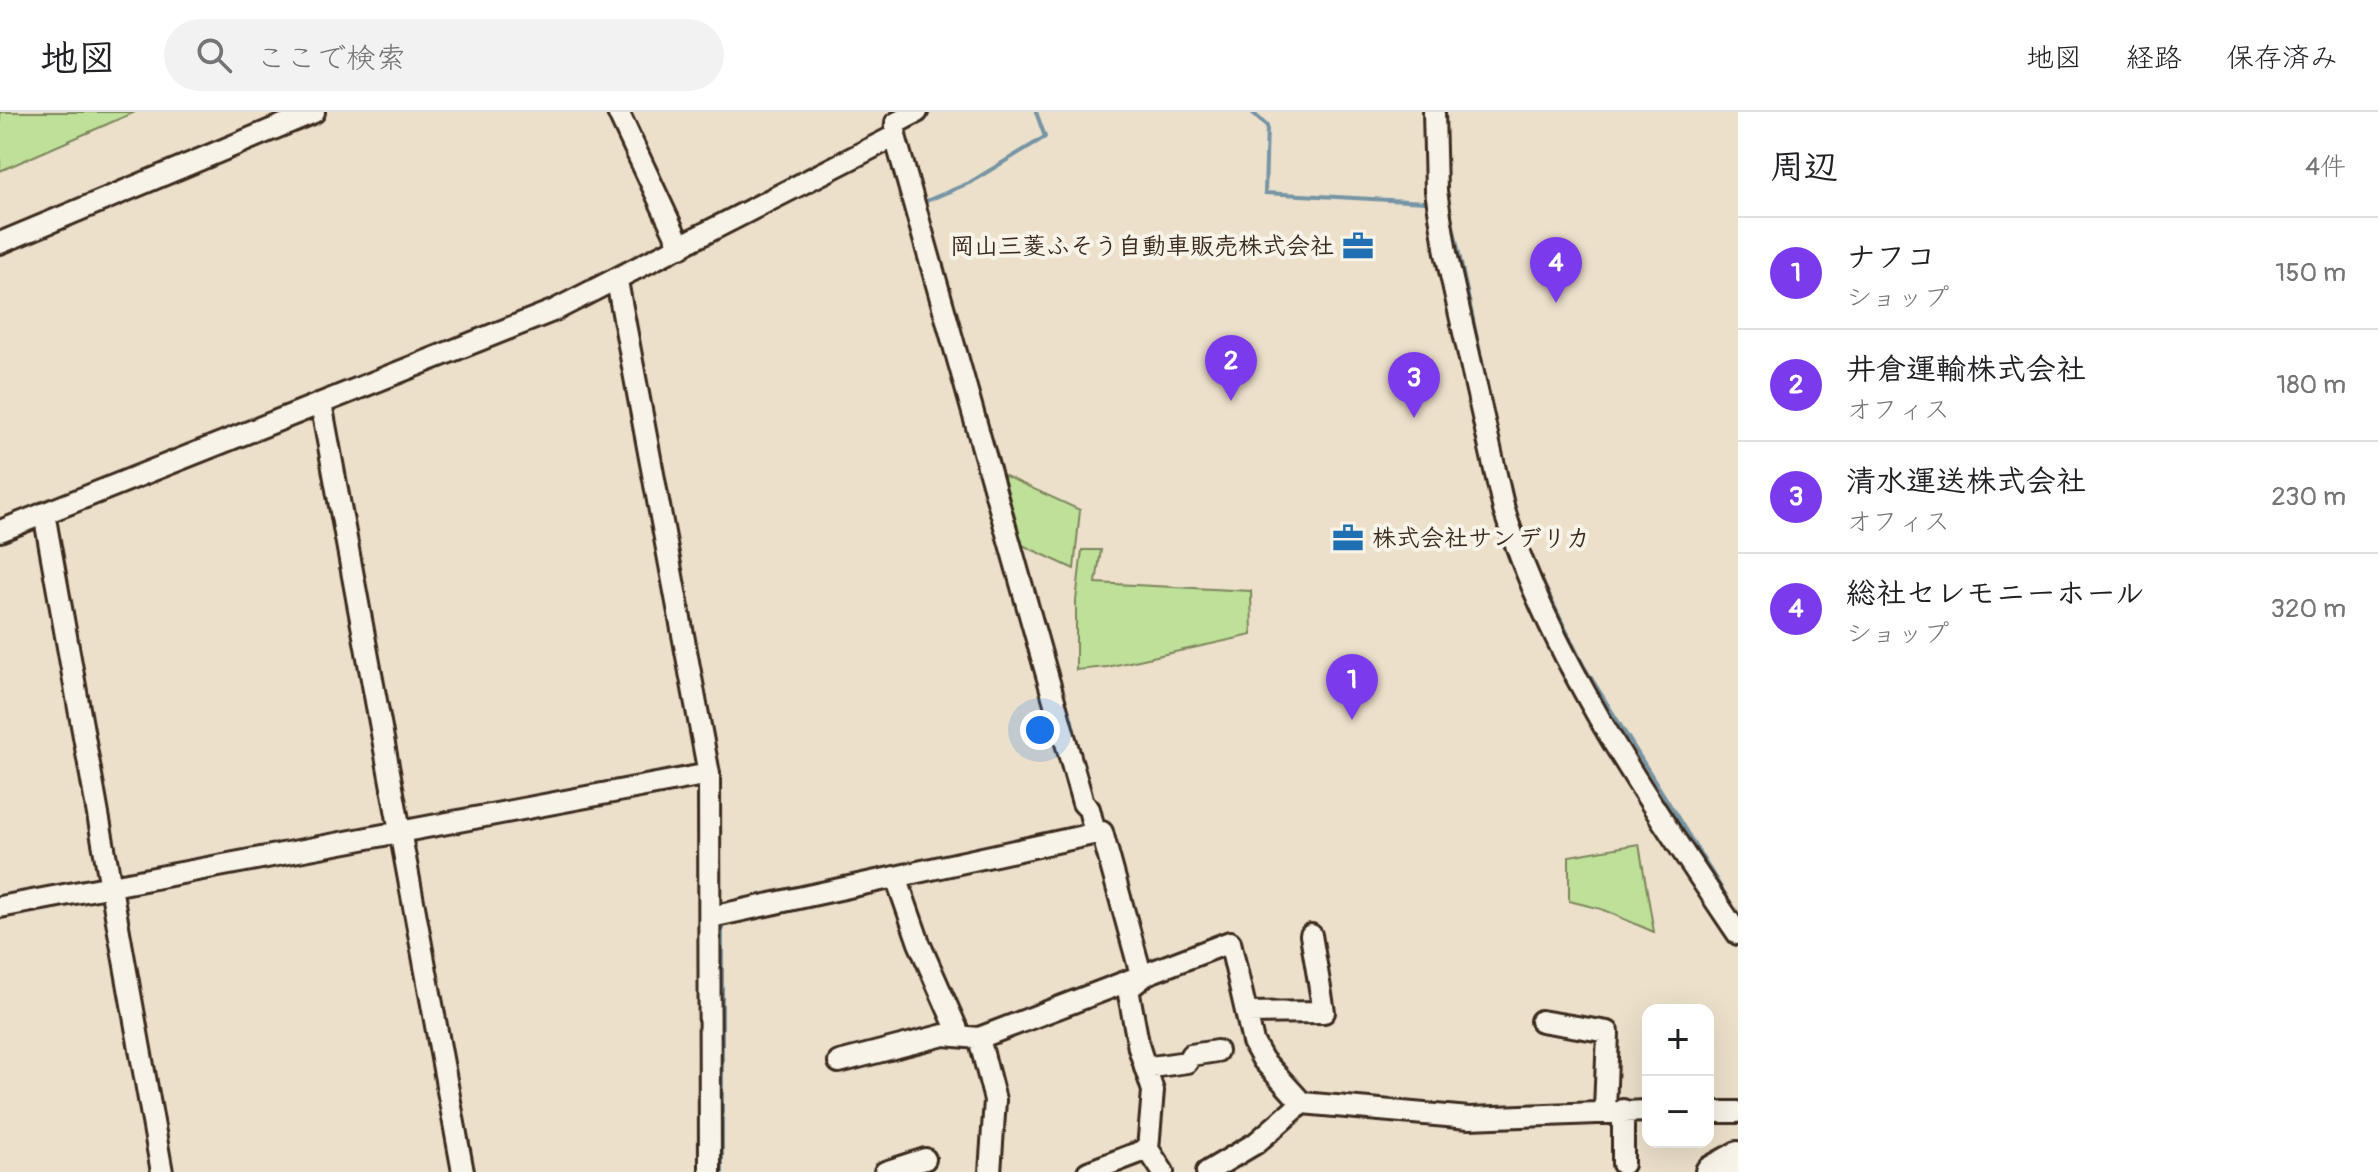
<!DOCTYPE html>
<html lang="ja">
<head>
<meta charset="utf-8">
<style>
  body { margin:0; font-family:Pangolin,"Klee One",sans-serif; background:#f2f2f2; color:#202124 }
  .controls { position:absolute; right:24px; bottom:24px; display:grid; overflow:hidden; border-radius:16px; box-shadow:0 8px 32px #0002 }
  .controls button { width:72px; height:72px; display:grid; place-items:center; padding:0; border:0; border-bottom:2px solid #e0e0e0; background:#fff; color:#202124; font:40px sans-serif }
  .you { position:absolute; left:1040px; top:618px; width:28px; height:28px; margin:-20px; border:6px solid #fff; border-radius:50%; background:#1a73e8; box-shadow:0 0 0 12px #1a73e833 }
  .badge { display:grid; place-items:center; width:52px; height:52px; border-radius:50%; background:#7c3aed; color:#fff; font-size:26px; font-weight:700 }
  .pin { position:absolute; translate:-50% -66px; filter:drop-shadow(0 2px 4px #0008) }
  .pin::after { content:''; position:absolute; top:42px; width:28px; height:24px; background:inherit; clip-path:polygon(0 0,100% 0,50% 100%) }
  .list { margin:0; padding:0; list-style:none }
  h2 { display:flex; justify-content:space-between; align-items:center; height:104px; margin:0; padding:0 32px; font-size:34px }
  h2 small { font-size:26px; font-weight:400; color:#757577 }
  .list li { display:grid; grid-template-columns:52px 1fr auto; gap:24px; align-items:center; box-sizing:border-box; height:112px; padding:0 32px; border-top:2px solid #e0e0e0 }
  .list b { display:block; font-size:30px; white-space:nowrap }
  .list p { margin:0; font-size:26px; white-space:nowrap; color:#757577 }
  .list em { font-size:26px; font-style:normal; color:#757577 }
  .icon { flex:none; width:44px; height:44px; fill:none; stroke:currentColor; stroke-width:2; stroke-linecap:round; stroke-linejoin:round }
  .map { position:relative; flex:none; width:1738px; height:1060px; overflow:hidden }
  header { display:flex; align-items:center; gap:48px; box-sizing:border-box; height:112px; padding:0 40px; background:#fff; border-bottom:2px solid #e0e0e0 }
  header strong { font-size:38px }
  nav { display:flex; gap:44px; margin-inline-start:auto; font-size:28px }
  .search { width:560px; height:72px; background:#f2f2f2; display:flex; align-items:center; gap:20px; box-sizing:border-box; padding:0 28px; border-radius:44px; color:#757577; font-size:30px }
  main { display:flex }
  aside { flex:1; background:#fff }
  .map>svg:first-child { display:block }
  .green { fill:#bee099; stroke:#7c855c; stroke-width:2 }
  .lines { fill:none; stroke-linecap:round; stroke-linejoin:round }
  .stream { stroke:#7594a4; stroke-width:4 }
  .minor-casing { stroke:#3b2a1e; stroke-width:26 }
  .highway-casing { stroke:#3b2a1e; stroke-width:36 }
  .minor { stroke:#f7f3e8; stroke-width:20 }
  .highway { stroke:#f7f3e8; stroke-width:30 }
  .labels { text-anchor:middle; stroke-width:8; stroke-linejoin:round; paint-order:stroke }
  .poi-label { font-size:24px; font-weight:bold; fill:#3b2a1e; stroke:#f7f3e8; text-anchor:end }
</style>
</head>
<body>
<header>
<strong>地図</strong>
<div class="search"><svg class="icon" aria-label="search" viewBox="0 0 24 24"><circle cx="10" cy="10" r="6"/><path d="M15 15l6 6"/></svg>ここで検索</div>
<nav><a>地図</a><a>経路</a><a>保存済み</a></nav>
</header>
<main>
<div class="map">
<svg width="1738" height="1060" viewBox="0 0 1738 1060">
  <rect width="100%" height="100%" fill="#ece0ca"/>
  <filter id="ink" filterUnits="userSpaceOnUse"><feTurbulence type="fractalNoise" baseFrequency=".0125" numOctaves="2"/><feDisplacementMap in="SourceGraphic" scale="16" xChannelSelector="R" yChannelSelector="G"/><feConvolveMatrix kernelMatrix="1 2 1 2 8 2 1 2 1" color-interpolation-filters="sRGB"/></filter>
  <g filter="url(#ink)">
    <!-- green -->
    <path class="green" d="M0,0H135L0,59Z
      M1001,362L1080,398L1074,457L1020,432Z
      M1082,438H1101L1096,471L1251,479L1252,523L1107,555L1076,558V489Z
      M1639,732L1654,820L1601,797L1569,789V744Z"/>
    <g class="lines">
      <!-- stream -->
      <path class="stream" d="M1252,0L1267,14L1265,81L1425,90
        M924,90L969,71L1045,25L1036,0
        M1448,90L1493,302
        M1502,342L1519,411
        M1534,453L1583,553L1738,803
        M722,1060V809"/>
      <defs>
        <path id="minor" d="M618,0L681,135
          M1434,0L1436,79L1446,141L1504,398C1551,548 1650,691 1738,822
          M895,24L1083,691L1089,697L1095,721
          M0,131L314,0
          M617,169L709,662L710,1060
          M321,291L463,1060
          M44,401L162,1060
          M0,419L555,198L895,24L896,11L917,0
          M896,765L919,831L960,924
          M0,795L709,662
          M711,805L1102,720L1142,866
          M1142,866L1128,877L1139,936L1153,979L1148,1037L1163,1060
          M1247,901L1324,900L1311,823
          M1541,909L1608,920L1605,998
          M979,926L995,988L990,1060
          M839,950L944,923L979,926L1230,830L1253,930L1263,948L1302,991L1469,1006L1648,999
          M1145,956L1187,950L1191,943L1217,939
          M1623,998V1052
          M1708,1000H1738
          M885,1060L925,1047
          M1088,1060L1148,1037
          M1207,1060L1256,1031L1302,991"/>
        <path id="highway" d="M1711,1060L1738,1045"/>
      </defs>
      <!-- minor casing -->
      <use href="#minor" class="minor-casing"/>
      <!-- highway casing -->
      <use href="#highway" class="highway-casing"/>
      <!-- minor -->
      <use href="#minor" class="minor"/>
      <!-- highway -->
      <use href="#highway" class="highway"/>
    </g>
  </g>
  <!-- icons -->
  <defs>
    <symbol id="office-bare" viewBox="-9 -9 18 18"><path d="M-6-3h4V-5.5h4V-3h4V5H-6ZM-1-4.5V-3h2v-1.5ZM-6 0V1H6V0Z" fill="#1f6fb2" stroke="#f7f3e8" stroke-width="2.5" paint-order="stroke"/></symbol>
  </defs>
  <g fill-rule="evenodd">
    <use href="#office-bare" x="1336" y="112" width="44" height="44"/>
    <use href="#office-bare" x="1326" y="404" width="44" height="44"/>
  </g>
  <g class="labels">
    <!-- poi labels -->
    <g class="poi-label">
      <text x="1334" y="142">岡山三菱ふそう自動車販売株式会社</text>
      <text x="1372" y="434" text-anchor="start">株式会社サンデリカ</text>
    </g>
  </g>
</svg>
<div class="controls">
<button>+</button>
<button>−</button>
</div>
<div class="you"></div>
<div class="pin badge" style="left:1352px;top:608px">1</div>
<div class="pin badge" style="left:1231px;top:289px">2</div>
<div class="pin badge" style="left:1414px;top:306px">3</div>
<div class="pin badge" style="left:1556px;top:191px">4</div>
</div>
<aside>
<h2>周辺<small>4件</small></h2>
<ul class="list">
<li><span class="badge">1</span><div><b>ナフコ</b><p>ショップ</p></div><em>150 m</em></li>
<li><span class="badge">2</span><div><b>井倉運輸株式会社</b><p>オフィス</p></div><em>180 m</em></li>
<li><span class="badge">3</span><div><b>清水運送株式会社</b><p>オフィス</p></div><em>230 m</em></li>
<li><span class="badge">4</span><div><b>総社セレモニーホール</b><p>ショップ</p></div><em>320 m</em></li>
</ul>
</aside>
</main>
</body>
</html>
